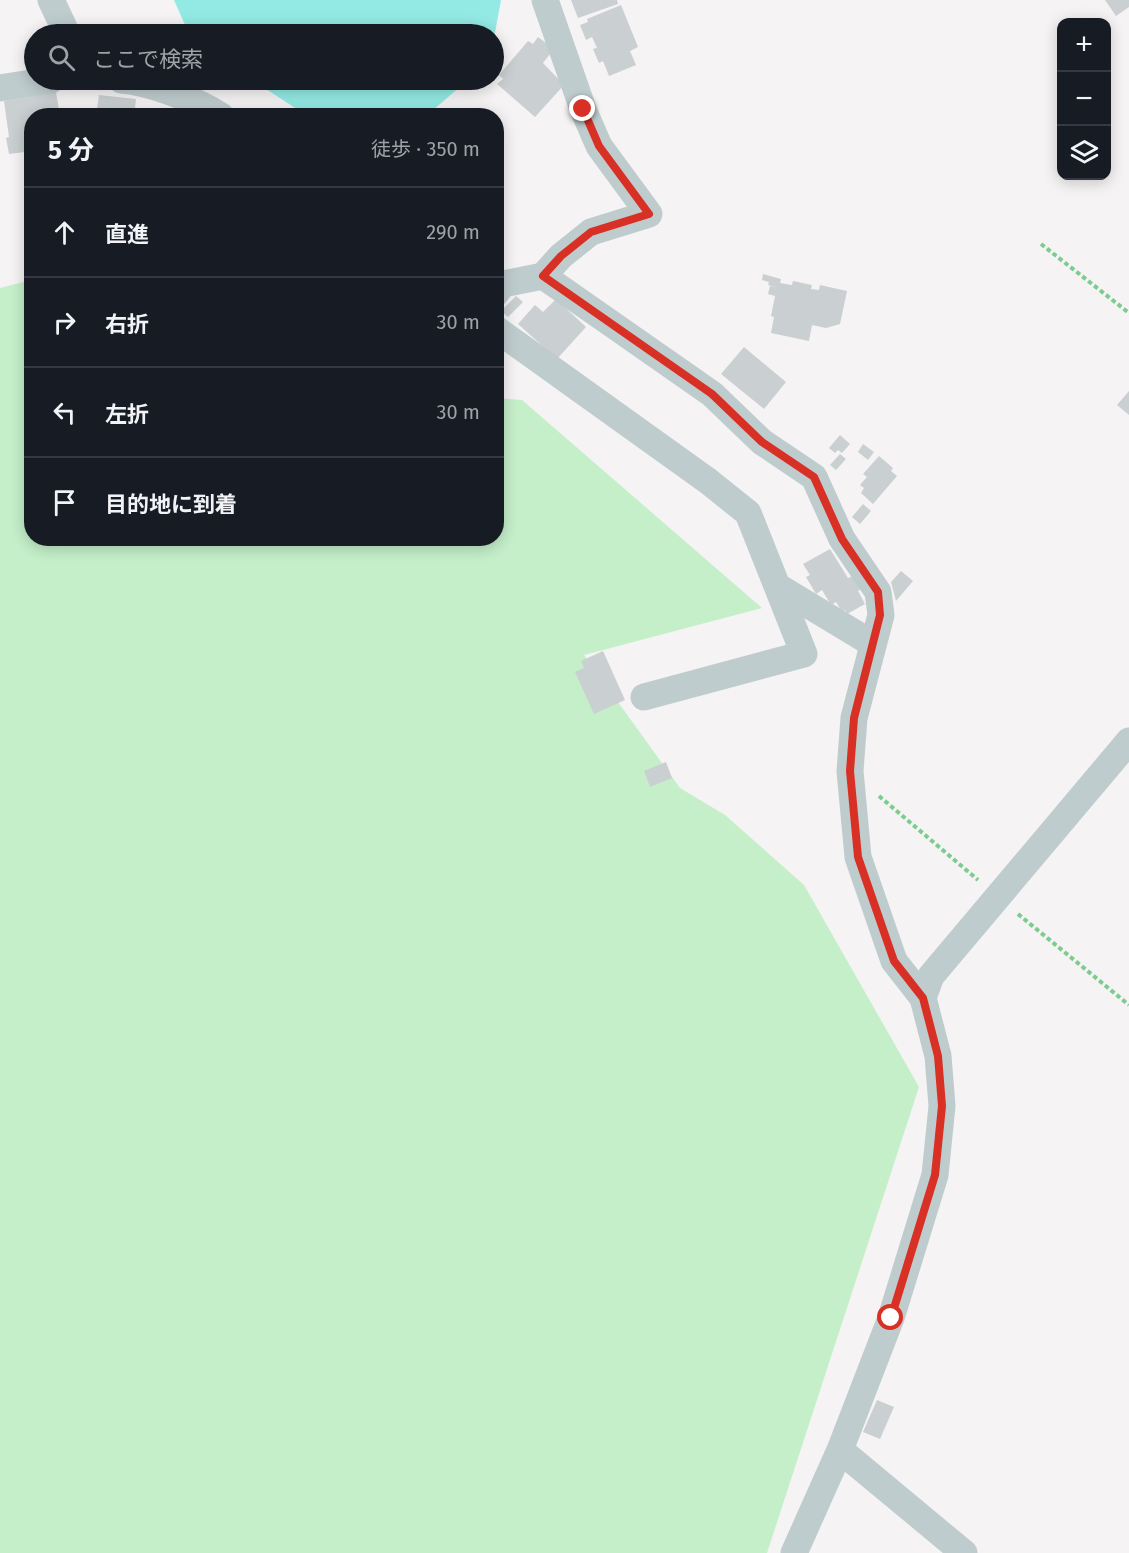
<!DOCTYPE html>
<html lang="ja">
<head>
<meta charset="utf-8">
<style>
  body { margin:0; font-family:"Fira Sans","Noto Sans JP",sans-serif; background:#20242c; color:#f1f3f6 }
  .controls { position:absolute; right:18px; top:18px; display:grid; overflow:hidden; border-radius:12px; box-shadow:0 3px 15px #0003 }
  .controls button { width:54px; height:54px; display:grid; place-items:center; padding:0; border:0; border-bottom:2px solid #363941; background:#171b24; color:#f1f3f6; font:30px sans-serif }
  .stop { position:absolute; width:18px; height:18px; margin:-14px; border:4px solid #d93025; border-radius:50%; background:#fff }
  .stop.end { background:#d93025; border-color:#fff; box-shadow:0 2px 6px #0008 }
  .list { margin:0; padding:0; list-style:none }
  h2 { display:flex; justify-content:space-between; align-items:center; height:78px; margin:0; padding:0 24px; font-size:26px }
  h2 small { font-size:20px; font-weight:400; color:#9ea1a6 }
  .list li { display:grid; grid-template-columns:39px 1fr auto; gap:18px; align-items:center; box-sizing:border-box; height:90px; padding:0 24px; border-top:2px solid #363941 }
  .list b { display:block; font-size:22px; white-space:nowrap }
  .list em { font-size:20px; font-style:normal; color:#9ea1a6 }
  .icon { flex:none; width:33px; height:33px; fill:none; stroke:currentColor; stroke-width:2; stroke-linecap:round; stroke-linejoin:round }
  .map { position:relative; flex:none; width:1129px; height:1553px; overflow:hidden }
  .search { position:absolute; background:#171b24; box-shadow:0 3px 15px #0003; left:24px; top:24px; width:480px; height:66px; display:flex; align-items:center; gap:15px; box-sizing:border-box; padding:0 21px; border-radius:33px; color:#9ea1a6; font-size:22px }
  .panel { position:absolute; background:#171b24; box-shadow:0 3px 15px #0003; left:24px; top:108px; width:480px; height:438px; border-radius:24px }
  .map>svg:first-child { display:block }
  .green { fill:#c4efc9 }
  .water { fill:#93eae4 }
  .building { fill:#cacfd1 }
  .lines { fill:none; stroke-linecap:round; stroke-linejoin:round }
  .path { stroke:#7dcc8f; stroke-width:4; stroke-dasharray:4.5 3; stroke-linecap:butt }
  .minor { stroke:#bfccce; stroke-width:27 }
  .route { stroke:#d93025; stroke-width:8 }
</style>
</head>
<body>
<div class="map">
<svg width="1129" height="1553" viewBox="0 0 1129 1553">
  <rect width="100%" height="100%" fill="#f5f3f3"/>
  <!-- green -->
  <path class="green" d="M31,280L32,538H496L497,398L522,400L762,608L584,655L680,788L725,815L804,885L919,1087L767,1553H0V288Z"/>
  <!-- water -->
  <path class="water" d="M174,0H501L494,38V34H189Z
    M252,80H468L426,116L306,115Z"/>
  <!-- building -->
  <path class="building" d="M571,0H617L618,4L578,18Z
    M1105,0H1129V7L1116,16Z
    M621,5L638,47L630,51L636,65L609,76L603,61L599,63L593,49L597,48L592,37L586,40L580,25L588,22L587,19Z
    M538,37L554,49L543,63L564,85L535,117L497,84L503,79L499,75L528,41L533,44Z
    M56,92L60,116H32V151L9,154L6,138L9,137L4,101Z
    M99,95L136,99L134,116H96Z
    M763,274L781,279L780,283L792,285L793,281L812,285L811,289L819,290L820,285L847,291L840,324L826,328L812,325L809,341L771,333L774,317L771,316L775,296L768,294L770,286L777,287L768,285L769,282L762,280Z
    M516,296L523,302L508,317L501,311Z
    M556,299L586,327L557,359L518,324L535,305L543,312Z
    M744,347L786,382L764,409L721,374Z
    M1129,391V415L1117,405Z
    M840,435L850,444L842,453L838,450L835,453L829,448Z
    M863,444L874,452L868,460L858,452Z
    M840,454L846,459L836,470L830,465Z
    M879,456L893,468L891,471L897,476L873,504L861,493L864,488L860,485L867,477L863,474Z
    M863,504L871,511L860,524L852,517Z
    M830,549L848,578L855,575L862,588L858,591L865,604L847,614L845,610L842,612L836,602L831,605L822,590L816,594L806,577L810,575L803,564Z
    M901,571L913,581L896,601L891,582Z
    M603,651L625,700L594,714L575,672L584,668L581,661Z
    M666,762L672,778L650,787L644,771Z
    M877,1400L894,1407L880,1439L863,1432Z"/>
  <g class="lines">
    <!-- path -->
    <path class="path" d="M1041,244L1129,313
      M879,796L978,880
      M1018,914L1129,1005"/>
    <!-- minor -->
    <path class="minor" d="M51,0L67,34
      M121,80C149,82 197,100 221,116
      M0,88L51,80
      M543,276L561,256L591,232L649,214L599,146L583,109L545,0
      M496,293L503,284L543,276L712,394L762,442L814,477L842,539L878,592L881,615L854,718L850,771L858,857L894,961L923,998L938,1056L942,1106L935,1175L891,1318L840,1450L794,1553
      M496,329L708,481L748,513L804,654L644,697
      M777,586L873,644
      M923,998L931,976L1129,741
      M840,1450L964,1553"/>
  </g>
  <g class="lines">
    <!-- route -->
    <path class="route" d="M583,109L599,146L649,214L591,232L561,256L543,276L712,394L762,442L814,477L842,539L878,592L880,615L854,718L850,771L858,857L894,961L923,998L938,1056L942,1106L935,1175L891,1318"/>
  </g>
</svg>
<div class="controls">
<button>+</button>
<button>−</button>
<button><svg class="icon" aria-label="layers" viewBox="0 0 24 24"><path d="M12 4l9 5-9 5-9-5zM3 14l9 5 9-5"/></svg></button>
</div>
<div class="stop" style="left:891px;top:1318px"></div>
<div class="stop end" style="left:583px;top:109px"></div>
<div class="search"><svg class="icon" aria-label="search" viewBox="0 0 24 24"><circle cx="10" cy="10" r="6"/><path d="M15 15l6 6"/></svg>ここで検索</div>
<section class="panel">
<h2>5 分<small>徒歩 · 350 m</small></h2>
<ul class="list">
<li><svg class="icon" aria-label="ahead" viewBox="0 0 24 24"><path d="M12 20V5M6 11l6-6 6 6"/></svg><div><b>直進</b></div><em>290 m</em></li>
<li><svg class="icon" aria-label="right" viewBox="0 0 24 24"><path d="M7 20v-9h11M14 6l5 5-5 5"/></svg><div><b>右折</b></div><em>30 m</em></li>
<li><svg class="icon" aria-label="left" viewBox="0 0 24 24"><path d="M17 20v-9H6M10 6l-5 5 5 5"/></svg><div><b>左折</b></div><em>30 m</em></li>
<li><svg class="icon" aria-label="arrive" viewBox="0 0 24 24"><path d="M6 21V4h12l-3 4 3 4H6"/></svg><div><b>目的地に到着</b></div></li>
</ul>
</section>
</div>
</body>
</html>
